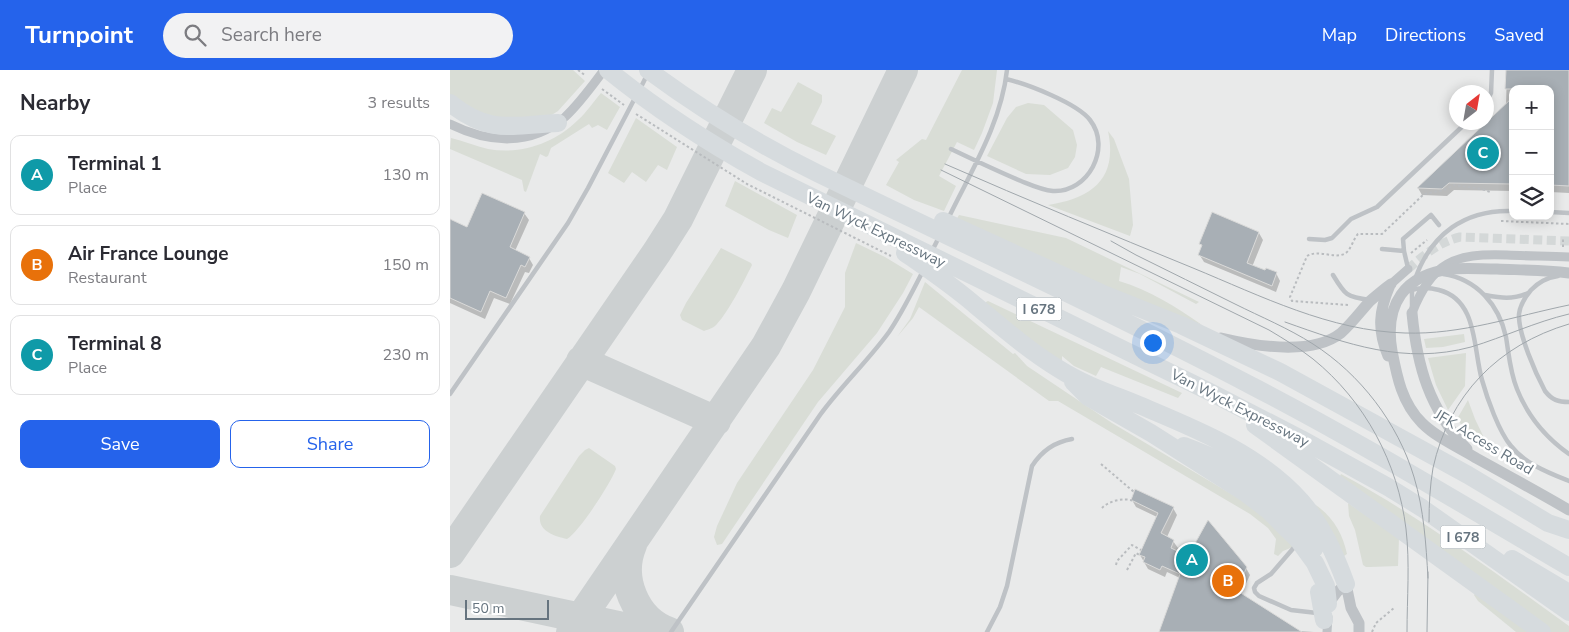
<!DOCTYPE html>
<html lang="en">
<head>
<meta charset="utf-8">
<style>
  body { margin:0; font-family:"Nunito Sans",sans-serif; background:#f2f2f3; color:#2b2b33 }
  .controls { position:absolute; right:15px; top:15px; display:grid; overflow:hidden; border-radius:10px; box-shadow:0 2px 12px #0003 }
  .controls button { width:45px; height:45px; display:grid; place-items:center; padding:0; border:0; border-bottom:1px solid #e1e1e2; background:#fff; color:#2b2b33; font:25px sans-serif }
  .compass { position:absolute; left:999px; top:15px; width:45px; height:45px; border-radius:50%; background:#fff; box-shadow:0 2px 12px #0003; rotate:31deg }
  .scale { position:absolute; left:15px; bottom:12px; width:84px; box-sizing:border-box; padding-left:5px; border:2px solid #66747f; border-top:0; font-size:14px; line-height:18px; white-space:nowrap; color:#66747f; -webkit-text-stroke:4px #fff; paint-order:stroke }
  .you { position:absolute; left:702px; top:272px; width:18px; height:18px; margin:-12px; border:4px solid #fff; border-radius:50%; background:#1a73e8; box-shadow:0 0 0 8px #1a73e833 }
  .badge { display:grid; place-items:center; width:32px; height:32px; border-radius:50%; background:#2563eb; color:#fff; font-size:16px; font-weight:700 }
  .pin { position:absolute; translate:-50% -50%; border:2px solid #fff; box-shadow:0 1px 5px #0006 }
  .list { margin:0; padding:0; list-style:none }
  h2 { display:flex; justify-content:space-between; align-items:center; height:65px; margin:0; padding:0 20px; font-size:21px }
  h2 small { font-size:16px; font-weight:400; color:#7c7c81 }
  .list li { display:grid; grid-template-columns:32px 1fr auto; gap:15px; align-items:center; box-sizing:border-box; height:80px; margin:0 10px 10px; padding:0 10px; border:1px solid #e1e1e2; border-radius:10px }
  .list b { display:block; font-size:19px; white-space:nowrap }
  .list p { margin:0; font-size:16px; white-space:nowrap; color:#7c7c81 }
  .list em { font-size:16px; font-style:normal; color:#7c7c81 }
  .actions { display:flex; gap:10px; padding:15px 20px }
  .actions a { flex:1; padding:11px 0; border:1px solid #2563eb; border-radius:10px; text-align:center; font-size:18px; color:#2563eb }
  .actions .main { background:#2563eb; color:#fff }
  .icon { flex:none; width:28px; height:28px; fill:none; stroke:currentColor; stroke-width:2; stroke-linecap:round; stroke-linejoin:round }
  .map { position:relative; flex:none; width:1119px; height:562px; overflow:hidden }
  header { display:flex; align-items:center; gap:30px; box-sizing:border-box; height:70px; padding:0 25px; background:#2563eb; color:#fff }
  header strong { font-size:24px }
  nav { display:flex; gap:28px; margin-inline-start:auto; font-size:18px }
  .search { width:350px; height:45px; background:#f2f2f3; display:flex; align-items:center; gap:12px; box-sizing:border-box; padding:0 18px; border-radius:28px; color:#7c7c81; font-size:19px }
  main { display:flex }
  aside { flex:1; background:#fff }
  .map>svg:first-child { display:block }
  .built { fill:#e9eaea; fill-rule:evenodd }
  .green { fill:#d9ddd6 }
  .shadow { fill:#0003 }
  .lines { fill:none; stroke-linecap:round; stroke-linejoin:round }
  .taxiway { stroke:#ccd0d1; stroke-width:30 }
  .building { fill:#a8afb5; stroke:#dadad9 }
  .minor-tunnel { stroke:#d4d8d8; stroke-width:9; stroke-dasharray:9 4.5; stroke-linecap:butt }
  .path { stroke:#b9bcbf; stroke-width:2; stroke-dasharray:2.5 2.5; stroke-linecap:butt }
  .service { stroke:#bec2c6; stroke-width:4.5 }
  .minor { stroke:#bec2c6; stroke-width:9 }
  .tertiary { stroke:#bec2c6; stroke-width:11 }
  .motorway { stroke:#d6dbde; stroke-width:18 }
  .tram { stroke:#a0a7ac; stroke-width:1 }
  .labels { text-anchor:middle; stroke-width:5; stroke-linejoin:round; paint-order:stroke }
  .shield { fill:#fff; stroke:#949ea5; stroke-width:1 }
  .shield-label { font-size:14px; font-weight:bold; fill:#66747f }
  .street-label { font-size:15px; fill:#66747f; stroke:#fff }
</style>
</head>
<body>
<header>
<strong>Turnpoint</strong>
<div class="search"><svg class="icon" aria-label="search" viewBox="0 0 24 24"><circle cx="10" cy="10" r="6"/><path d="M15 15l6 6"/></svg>Search here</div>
<nav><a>Map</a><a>Directions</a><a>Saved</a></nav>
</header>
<main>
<aside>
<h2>Nearby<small>3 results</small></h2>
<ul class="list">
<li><span class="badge" style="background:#0f9aa8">A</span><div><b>Terminal 1</b><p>Place</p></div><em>130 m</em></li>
<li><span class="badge" style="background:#e8710a">B</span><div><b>Air France Lounge</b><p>Restaurant</p></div><em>150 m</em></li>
<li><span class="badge" style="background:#0f9aa8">C</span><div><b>Terminal 8</b><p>Place</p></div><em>230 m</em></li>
</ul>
<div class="actions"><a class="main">Save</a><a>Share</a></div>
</aside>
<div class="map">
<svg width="1119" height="562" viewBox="0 0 1119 562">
  <rect width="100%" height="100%" fill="#f9f9f6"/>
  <!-- built -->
  <path class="built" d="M0,0H1119V562H0ZM1063,19H1100V146H1063ZM1006,22H1036V52H1006Z"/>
  <!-- green -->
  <path class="green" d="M0,0H123L135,11L108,41L89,53L0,43Z
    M512,0H547L543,33L532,63L524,80L507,72L489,106L506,116L494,141L464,130L436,115L449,92L446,90L472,69L476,70Z
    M348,12L372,25V32L361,54L386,66L376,85L347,72L314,53L322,38L331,42Z
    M151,23L170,37L157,60L148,55L142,58L139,54L101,78L98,86L96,87L90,84L76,122L74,121L72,110L0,79L1,68C13,71 26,76 38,79C71,85 105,73 128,50C137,42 143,32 151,23Z
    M578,33L594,35L623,60L627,75L625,87L618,98L600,105L576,104L537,86L557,48L566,37Z
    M186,48L227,77L217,100L208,95L196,112L182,102L174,113L158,103Z
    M658,61L664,69L679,109L683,155L680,166L598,135C642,128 668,109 658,61Z
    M285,111L347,145L338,168L319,160L275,136Z
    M509,145L616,168L749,232L746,234L690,204L671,197L669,211C700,220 726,237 752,255L645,217L505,152Z
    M406,173L435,187L463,204L453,223L427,263L368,332L272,474L267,475L264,467L267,456L287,413L363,300L395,237V203Z
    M271,178L301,193L302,195C294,211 279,241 267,254C264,258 259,259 254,261L232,250L230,245L236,233Z
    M475,212L563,284L565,283L577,296L662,353L788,428L821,452L843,477L833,481L828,486L824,484L826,469L818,458L800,444L608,331H599L469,237L463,248L447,267L460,249Z
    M538,231L732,323L728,328L651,297L646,306L624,296L612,286V293L583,273L536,234V232Z
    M1014,264L1015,272L993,277L976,278L974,269Z
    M1016,283L1015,316L998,340L986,315L978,288Z
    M1018,330L1025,349L1038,376L1037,378L1017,362L1007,349Z
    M139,378L165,396L166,399C160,414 130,461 117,469C104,466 88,461 90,446L129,386L135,380Z
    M891,404C971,447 1045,503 1119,556V562H1066L1028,531L1024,525L1033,512L890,406Z
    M898,433L949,468L948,496L920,497H916L913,495L905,460L899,446Z
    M864,434C882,445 893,464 897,484L894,486Z"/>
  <!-- shadow -->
  <path class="shadow" d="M1057,0H1119V123L1100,122V19H1063V121L1004,120L997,126L972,125L968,118L1056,35Z
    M74,143L79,150L65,181L79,188L83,195L79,203L75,202L60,234L44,228L35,249L0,233V150L18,158Z
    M809,163L813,170L802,197L826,203L830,211L826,222L754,192L749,184L752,177L751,174Z
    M682,430L723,438L727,445L717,467L723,471L728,478L726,482L739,488L796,498L800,505L791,524L848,561L864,562H710L730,508L717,502L715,507L698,499L690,485L707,447L686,437Z"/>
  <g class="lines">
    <!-- taxiway -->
    <path class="taxiway" d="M131,291L266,351
      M182,475C168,508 185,550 219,562
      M0,483L207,182L228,149L302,0
      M0,520L196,562
      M121,562L316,276L346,221L453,0"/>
  </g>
  <!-- building -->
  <path class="building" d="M1056,0H1119V116L1100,115V19H1055Z
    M1063,27V114L999,113L992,119L967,118Z
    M32,123L75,142L60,177L80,187L75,197L71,195L56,228L40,221L31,242L0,228V149L17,157Z
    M762,142L809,162L797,193L815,200L816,198L827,202L822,216L748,185L752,175L749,174Z
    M685,419L724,437L711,463L724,470L721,478L738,486L758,450L797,497L786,520L852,562H709L730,504L712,496L710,500L693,492L695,487L689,485L708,443L681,430Z"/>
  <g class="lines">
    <!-- minor-tunnel -->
    <path class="minor-tunnel" d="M958,199C974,185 989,172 1010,167L1119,171"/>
    <!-- path -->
    <path class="path" d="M128,0L136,6
      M152,19L174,35
      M186,44L297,114L441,186
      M1051,151L1119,154
      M1113,177V169
      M961,183L977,170
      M898,235L842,231L840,227L857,186C869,179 883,189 894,184C901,181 903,169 908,164H932L974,124L994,120L1004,115L1032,119L1040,122
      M651,394L684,422
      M652,438C658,431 675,427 683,431
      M666,495L667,491L682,475L691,480
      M677,500L686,483L691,486
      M922,562L926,553L944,538"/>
    <!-- service -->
    <path class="service" d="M190,19L198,3
      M1036,33L1041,23L1042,0
      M501,79C524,90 547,101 571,111C581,115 592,120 603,121C638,123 662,78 640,50C627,33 577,14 556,9
      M1100,142L1119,143
      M498,149C521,101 551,54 557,0
      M859,169L875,170L882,168L901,149L927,137L1017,52
      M932,179L954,181
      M481,183L489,167
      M958,198L954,181L953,169L981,145L989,155
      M993,204C1027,209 1049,235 1056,267C1059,285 1060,302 1067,319C1078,347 1095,367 1119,384
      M883,205C895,225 896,227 920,230
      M1108,206C1096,208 1089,212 1081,220C1075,227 1070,236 1069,244C1068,264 1086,304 1095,321C1102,330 1108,332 1119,332
      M965,209C981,164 1015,139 1063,141
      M959,221C969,217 978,217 989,220C1028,230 1023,279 1032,310C1037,328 1049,362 1061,376C1075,394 1099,403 1119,411
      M1035,225C1051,228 1062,230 1078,223
      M962,238V218
      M0,324L118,153L138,118L186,26
      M847,474L821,504L807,513L804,518L805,522L809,526L841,540L867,543L869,545
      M221,562L370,345C391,316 418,291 439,262C452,243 462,222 473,201
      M537,562L550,537L557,516L582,396C591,382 604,372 622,369"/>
    <!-- minor -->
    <path class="minor" d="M0,54C38,73 81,77 115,47C130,33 142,16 154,0
      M941,214L958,199
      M962,243C982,192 1004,183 1057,185C1078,186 1098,186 1119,187
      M877,562L878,547"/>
    <!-- tertiary -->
    <path class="tertiary" d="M1119,203C1095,200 1071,200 1047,199C1032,199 1017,198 1002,199C954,204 934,235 942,281C947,307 952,333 972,353C987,368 1008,377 1026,388C1057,405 1088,422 1119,440
      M962,243C967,296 979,339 1017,379
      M771,268C805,276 862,286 891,263C902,253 910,242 920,231C927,225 934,219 941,214
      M938,286C927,259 929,241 940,215
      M878,534L887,522L896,514L901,538L909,553V562"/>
    <!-- motorway -->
    <path class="motorway" d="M158,0C206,39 257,72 311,102L758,321L851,369L938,417L972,438L1119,542
      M198,0C252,40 308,74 367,103C513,174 661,242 804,317C912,373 1015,436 1119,497
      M0,33C39,65 63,55 108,53
      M493,151L651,223L731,255L830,302L1018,405L1098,453L1119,460
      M455,183C478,199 503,216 525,235C553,258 578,280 609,299C634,315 662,324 689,335C746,359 808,383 851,431C872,455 885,484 896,514
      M623,312L638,327L701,363L797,424L818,440L849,471L865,493L876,516L878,534
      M805,355L1092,562
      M734,376C785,395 845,424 864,479
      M1062,489L1119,523
      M869,522L874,550"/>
    <!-- tram -->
    <path class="tram" d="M495,94C577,130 660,164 743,198C811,226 880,261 955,263C1011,265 1065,246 1119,235
      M491,100L819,260C834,269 849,278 863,289C915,331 948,393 956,459C960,493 957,528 957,562
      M661,171L686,185C719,201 752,218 785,234C811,247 838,258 863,274C910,304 948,353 964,407C974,440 976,474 978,508
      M835,252C897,274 954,295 1021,277C1054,267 1085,252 1119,244
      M979,452C979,434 980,415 983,398C999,325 1048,275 1119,254
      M977,562L978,502"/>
  </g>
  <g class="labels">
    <!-- shield labels -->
    <g class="shield">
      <rect x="566.5" y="227.5" width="45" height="23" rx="4"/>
      <rect x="990.5" y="455.5" width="45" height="23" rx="4"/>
    </g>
    <g class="shield-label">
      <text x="589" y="244">I 678</text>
      <text x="1013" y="472">I 678</text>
    </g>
    <!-- street labels -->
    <g class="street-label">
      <text transform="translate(426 160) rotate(26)" y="5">Van Wyck Expressway</text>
      <text transform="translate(790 338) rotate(27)" y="5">Van Wyck Expressway</text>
      <text transform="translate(1034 372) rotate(31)" y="5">JFK Access Road</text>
    </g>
  </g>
</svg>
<div class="controls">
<button>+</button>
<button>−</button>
<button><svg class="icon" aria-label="layers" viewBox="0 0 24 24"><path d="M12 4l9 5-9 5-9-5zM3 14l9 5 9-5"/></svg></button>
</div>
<svg class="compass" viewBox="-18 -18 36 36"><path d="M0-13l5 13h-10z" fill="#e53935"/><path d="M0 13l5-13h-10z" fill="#7c7c81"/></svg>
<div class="scale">50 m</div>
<div class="you"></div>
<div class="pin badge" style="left:742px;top:490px;background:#0f9aa8">A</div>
<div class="pin badge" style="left:778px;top:511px;background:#e8710a">B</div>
<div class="pin badge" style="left:1033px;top:83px;background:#0f9aa8">C</div>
</div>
</main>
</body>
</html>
